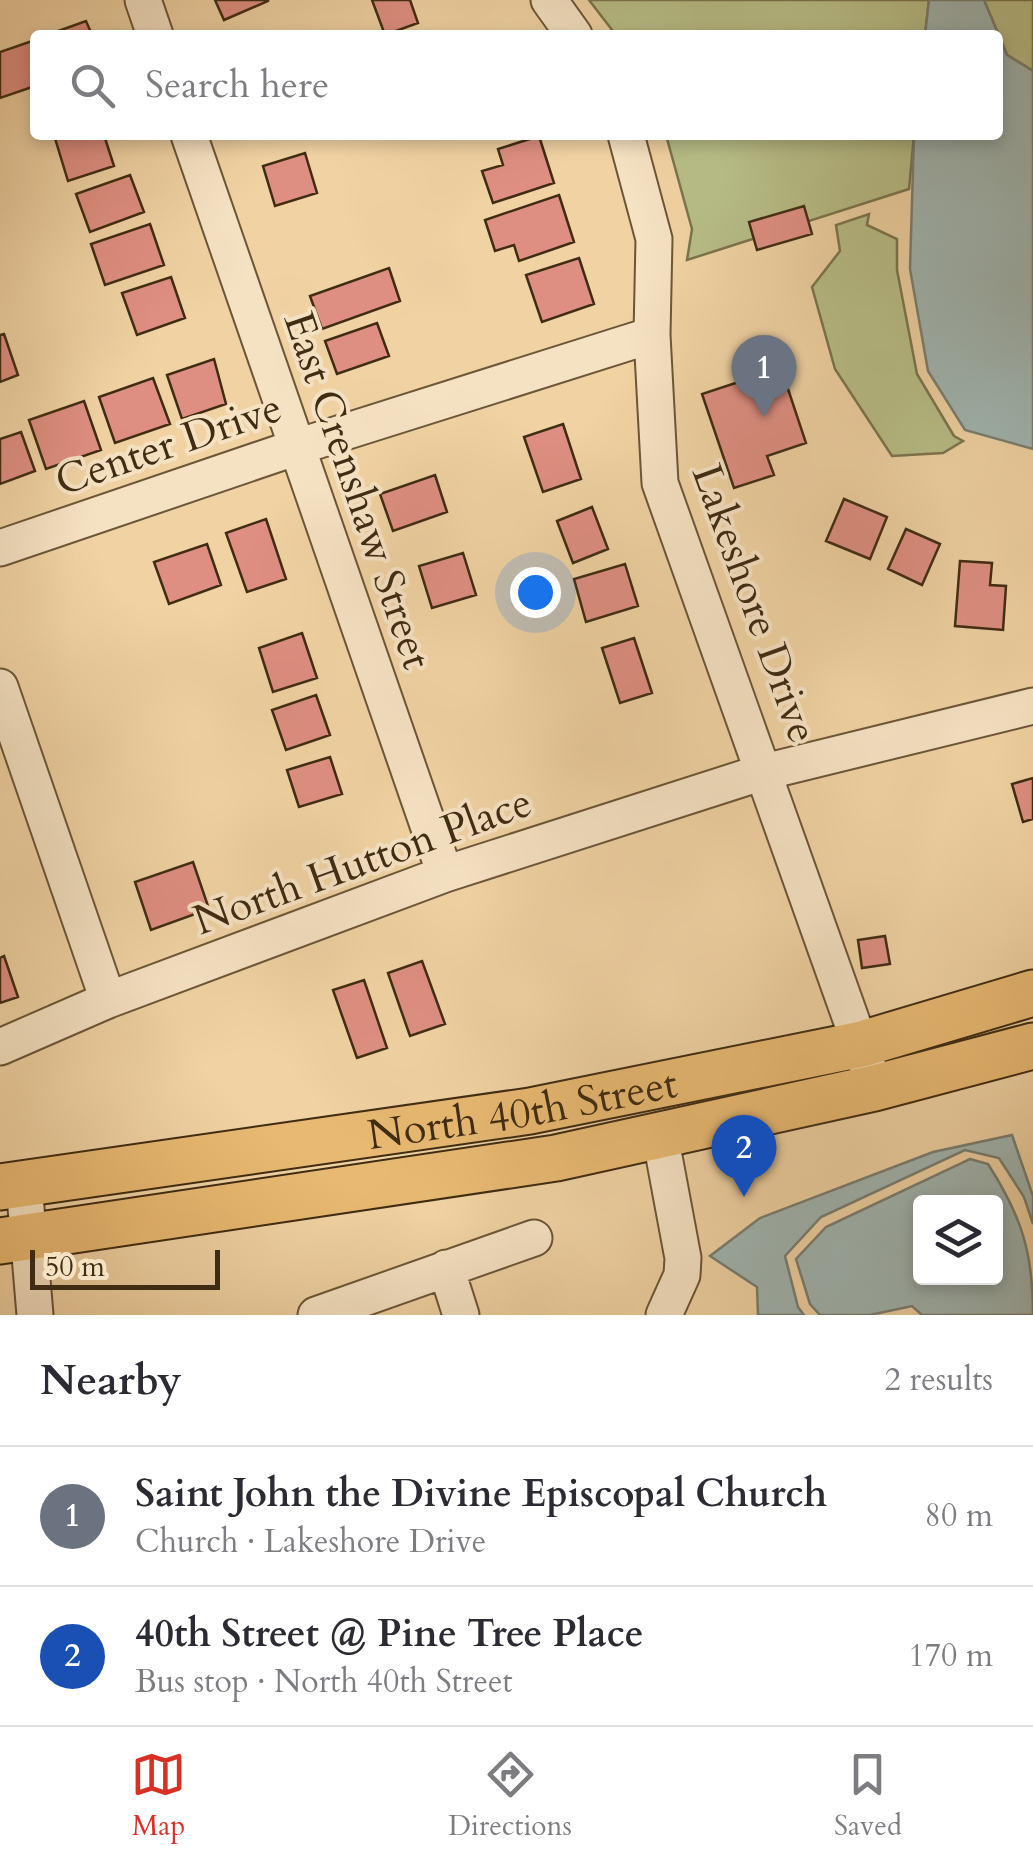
<!DOCTYPE html>
<html lang="en">
<head>
<meta charset="utf-8">
<style>
  body { margin:0; font-family:Cardo,serif; background:#f7f7f7; color:#2b2b33 }
  .controls { position:absolute; right:30px; bottom:30px; display:grid; overflow:hidden; border-radius:10px; box-shadow:0 5px 15px #0003 }
  .controls button { width:90px; height:90px; display:grid; place-items:center; padding:0; border:0; border-bottom:2px solid #e1e1e2; background:#fff; color:#2b2b33; font:50px sans-serif }
  .scale { position:absolute; left:30px; bottom:25px; width:190px; box-sizing:border-box; padding-left:10px; border:5px solid #3f2c13; border-top:0; font-size:28px; line-height:35px; white-space:nowrap; color:#3f2c13; -webkit-text-stroke:8px #f5e2c3; paint-order:stroke }
  .you { position:absolute; left:535px; top:592px; width:35px; height:35px; margin:-25px; border:8px solid #fff; border-radius:50%; background:#1a73e8; box-shadow:0 0 0 15px #1a73e833 }
  .badge { display:grid; place-items:center; width:65px; height:65px; border-radius:50%; background:#d93025; color:#fff; font-size:32px; font-weight:700 }
  .pin { position:absolute; translate:-50% -82px; filter:drop-shadow(0 2px 5px #0008) }
  .pin::after { content:''; position:absolute; top:52px; width:35px; height:30px; background:inherit; clip-path:polygon(0 0,100% 0,50% 100%) }
  .list { margin:0; padding:0; list-style:none }
  h2 { display:flex; justify-content:space-between; align-items:center; height:130px; margin:0; padding:0 40px; font-size:42px }
  h2 small { font-size:32px; font-weight:400; color:#7c7c81 }
  .list li { display:grid; grid-template-columns:65px 1fr auto; gap:30px; align-items:center; box-sizing:border-box; height:140px; padding:0 40px; border-top:2px solid #e1e1e2 }
  .list b { display:block; font-size:38px; white-space:nowrap }
  .list p { margin:0; font-size:32px; white-space:nowrap; color:#7c7c81 }
  .list em { font-size:32px; font-style:normal; color:#7c7c81 }
  .icon { flex:none; width:55px; height:55px; fill:none; stroke:currentColor; stroke-width:2; stroke-linecap:round; stroke-linejoin:round }
  .map { position:relative; flex:none; width:1033px; height:1315px; overflow:hidden }
  .search { position:absolute; background:#fff; box-shadow:0 5px 15px #0003; left:30px; right:30px; top:30px; height:110px; display:flex; align-items:center; gap:25px; box-sizing:border-box; padding:0 35px; border-radius:10px; color:#7c7c81; font-size:38px }
  .sheet { height:410px; background:#fff }
  nav { display:flex; justify-content:space-around; align-items:center; box-sizing:border-box; height:140px; border-top:2px solid #e1e1e2; background:#fff; font-size:28px; color:#7c7c81 }
  nav a { display:grid; justify-items:center; gap:5px }
  nav .on { color:#d93025 }
  .map>svg:first-child { display:block }
  .green { fill:#b7bd87; stroke:#7b744d; stroke-width:2.5 }
  .water { fill:#9fb5b1; stroke:#797e72; stroke-width:2.5; fill-rule:evenodd }
  .building { fill:#df8f82; stroke:#3f2c13; stroke-width:2.5 }
  .lines { fill:none; stroke-linecap:round; stroke-linejoin:round }
  .minor-casing { stroke:#6b5637; stroke-width:39 }
  .major-casing { stroke:#3f2c13; stroke-width:49 }
  .minor { stroke:#f5e2c3; stroke-width:35 }
  .major { stroke:#e8b972; stroke-width:45 }
  .labels { text-anchor:middle; stroke-width:8; stroke-linejoin:round; paint-order:stroke }
  .street-label { font-size:42px; fill:#3f2c13; stroke:#f5e2c3 }
</style>
</head>
<body>
<div class="map">
<svg width="1033" height="1315" viewBox="0 0 1033 1315">
  <rect width="100%" height="100%" fill="#f0d2a3"/>
  <filter id="stains"><feTurbulence type="fractalNoise" baseFrequency=".002" numOctaves="4"/><feColorMatrix values="0 0 0 0 .2 0 0 0 0 .09 0 0 0 0 .02 0 0 0 .5 -.17"/></filter>
  <radialGradient id="worn" r=".72"><stop offset=".6" stop-color="#630" stop-opacity="0"/><stop offset="1" stop-color="#630" stop-opacity=".3"/></radialGradient>
  <!-- green -->
  <path class="green" d="M589,0H929L925,35H616Z
    M984,0H1033V71L1007,55Z
    M666,135H914L909,189L687,260L692,229Z
    M869,214L867,225L897,239V270L917,374L954,436L963,441L943,453L892,456L835,369L812,287L840,251L836,225Z"/>
  <!-- water -->
  <path class="water" d="M929,0H984L1007,55L1033,71V449L965,430L928,371L910,269L914,135H998V35H925Z
    M1012,1135L1033,1196V1224L1024,1197L999,1158L965,1150L821,1217L785,1256L798,1307L804,1315H758L757,1287L710,1256L760,1218L933,1152Z
    M970,1159L988,1164C1022,1217 1033,1253 1033,1315H922L912,1306L870,1315H820L810,1304L796,1259L826,1227ZM996,1202V1278H920V1202Z"/>
  <!-- building -->
  <path class="building" d="M215,0H268V1L224,20Z
    M372,0H410L418,23L385,35Z
    M86,21L92,35H47Z
    M35,40V86L0,98V52Z
    M54,135H104L114,166L68,181Z
    M539,136L554,183L493,203L482,171L503,165L498,149Z
    M305,153L317,193L275,206L263,166Z
    M130,175L144,212L90,232L76,194Z
    M559,195L574,242L519,261L514,245L495,251L485,220Z
    M804,206L812,234L757,250L749,222Z
    M150,224L164,265L105,285L91,244Z
    M579,258L594,304L542,322L526,275Z
    M389,268L400,301L322,329L310,296Z
    M171,277L185,318L137,335L122,293Z
    M377,323L389,356L337,374L325,341Z
    M4,334L18,375L0,382V335Z
    M214,359L226,404L182,419L167,375Z
    M781,368L806,443L767,456L774,475L734,488L702,394Z
    M153,378L170,424L115,443L99,397Z
    M84,401L101,450L46,469L29,420Z
    M563,424L581,479L543,492L524,437Z
    M21,432L35,471L0,484V439Z
    M435,475L447,512L393,531L380,494Z
    M844,499L887,517L870,559L826,541Z
    M592,507L608,549L573,563L557,521Z
    M266,519L286,579L247,592L226,533Z
    M906,529L940,544L922,585L888,569Z
    M207,544L221,585L169,604L154,562Z
    M463,553L476,595L432,608L419,566Z
    M960,561L992,563L990,585L1006,586L1003,630L955,626Z
    M625,564L638,606L586,622L574,579Z
    M302,633L317,678L273,692L259,648Z
    M634,638L652,693L620,703L602,648Z
    M316,695L330,735L286,750L272,710Z
    M330,757L342,794L299,807L287,770Z
    M1033,778V819L1023,822L1012,784Z
    M193,862L209,909L151,930L135,882Z
    M885,936L890,964L862,968L858,940Z
    M4,956L18,997L0,1003V958Z
    M422,961L445,1024L410,1036L388,973Z
    M364,980L387,1048L357,1058L333,990Z"/>
  <g class="lines">
    <defs>
      <path id="minor" d="M143,0L155,35
        M549,0L574,35
        M189,135L445,874
        M626,135L654,239L652,335L660,483L868,1067
        M0,548L297,447L652,335
        M0,687L108,1000
        M0,1047L108,1000L445,874L760,773L1033,706
        M660,1135L683,1258L682,1275L664,1315
        M24,1184L35,1315
        M446,1268L461,1315
        M316,1315L534,1238"/>
      <g id="major">
        <path id="s1" d="M0,1187L530,1111L862,1044L1033,993"/>
        <path d="M0,1241L556,1158L874,1088L1033,1046"/>
      </g>
    </defs>
    <!-- minor casing -->
    <use href="#minor" class="minor-casing"/>
    <!-- major casing -->
    <use href="#major" class="major-casing"/>
    <!-- minor -->
    <use href="#minor" class="minor"/>
    <!-- major -->
    <use href="#major" class="major"/>
  </g>
  <g class="labels">
    <!-- street labels -->
    <g class="street-label">
      <text transform="translate(168 443) rotate(-19)" y="15">Center Drive</text>
      <text transform="translate(359 490) rotate(71)" y="15">East Crenshaw Street</text>
      <text transform="translate(756 603) rotate(70)" y="15">Lakeshore Drive</text>
      <text transform="translate(362 860) rotate(-20)" y="15">North Hutton Place</text>
      <text dy="15" stroke="none"><textPath href="#s1" startOffset="528">North 40th Street</textPath></text>
    </g>
  </g>
  <rect width="100%" height="100%" filter="url(#stains)"/>
  <rect width="100%" height="100%" fill="url(#worn)"/>
</svg>
<div class="controls">
<button><svg class="icon" aria-label="layers" viewBox="0 0 24 24"><path d="M12 4l9 5-9 5-9-5zM3 14l9 5 9-5"/></svg></button>
</div>
<div class="scale">50 m</div>
<div class="you"></div>
<div class="pin badge" style="left:764px;top:417px;background:#6b7280">1</div>
<div class="pin badge" style="left:744px;top:1197px;background:#1a4fb4">2</div>
<div class="search"><svg class="icon" aria-label="search" viewBox="0 0 24 24"><circle cx="10" cy="10" r="6"/><path d="M15 15l6 6"/></svg>Search here</div>
</div>
<section class="sheet">
<h2>Nearby<small>2 results</small></h2>
<ul class="list">
<li><span class="badge" style="background:#6b7280">1</span><div><b>Saint John the Divine Episcopal Church</b><p>Church · Lakeshore Drive</p></div><em>80 m</em></li>
<li><span class="badge" style="background:#1a4fb4">2</span><div><b>40th Street @ Pine Tree Place</b><p>Bus stop · North 40th Street</p></div><em>170 m</em></li>
</ul>
</section>
<nav>
<a class="on"><svg class="icon" aria-label="map" viewBox="0 0 24 24"><path d="M3 6l6-2 6 2 6-2v14l-6 2-6-2-6 2zM9 4v14M15 6v14"/></svg>Map</a>
<a><svg class="icon" aria-label="directions" viewBox="0 0 24 24"><path d="M12 3l9 9-9 9-9-9zM9 14v-3h6M13 9l2 2-2 2"/></svg>Directions</a>
<a><svg class="icon" aria-label="saved" viewBox="0 0 24 24"><path d="M7 4h10v16l-5-4-5 4z"/></svg>Saved</a>
</nav>
</body>
</html>
